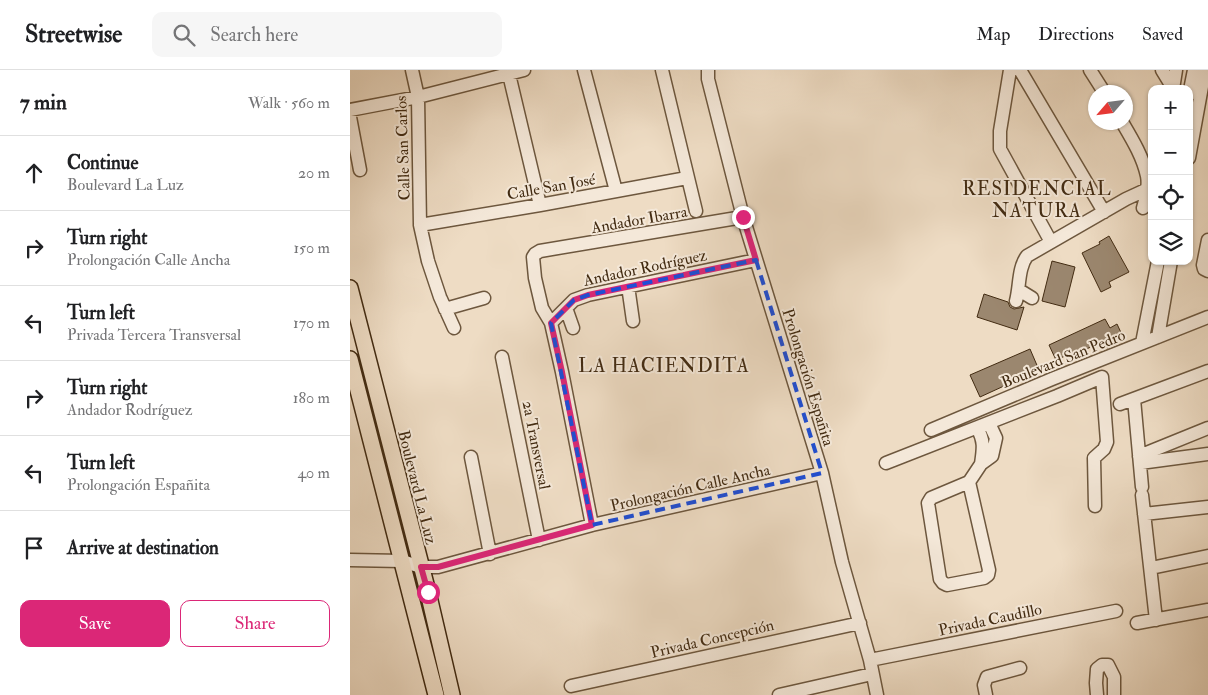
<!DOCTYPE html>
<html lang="en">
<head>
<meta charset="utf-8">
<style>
  body { margin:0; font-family:"IM FELL Double Pica",serif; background:#f6f6f6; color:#202124 }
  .controls { position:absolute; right:15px; top:15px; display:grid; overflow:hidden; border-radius:10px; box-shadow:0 1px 4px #0004 }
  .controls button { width:45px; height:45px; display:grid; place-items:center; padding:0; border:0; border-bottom:1px solid #e0e0e0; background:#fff; color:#202124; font:25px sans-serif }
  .compass { position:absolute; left:738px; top:15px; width:45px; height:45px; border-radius:50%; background:#fff; box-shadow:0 1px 4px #0004; rotate:242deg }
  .stop { position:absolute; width:15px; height:15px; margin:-11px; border:4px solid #db2777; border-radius:50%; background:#fff }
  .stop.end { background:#db2777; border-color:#fff; box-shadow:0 1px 5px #0008 }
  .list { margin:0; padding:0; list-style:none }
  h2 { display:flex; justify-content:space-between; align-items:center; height:65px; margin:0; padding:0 20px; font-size:21px }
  h2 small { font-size:16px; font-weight:400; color:#757577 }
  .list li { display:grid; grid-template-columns:32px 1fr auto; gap:15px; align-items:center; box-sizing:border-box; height:75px; padding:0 20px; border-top:1px solid #e0e0e0 }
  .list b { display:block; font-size:19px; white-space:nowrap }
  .list p { margin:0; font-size:16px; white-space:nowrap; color:#757577 }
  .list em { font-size:16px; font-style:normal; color:#757577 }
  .actions { display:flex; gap:10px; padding:15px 20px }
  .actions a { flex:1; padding:11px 0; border:1px solid #db2777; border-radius:10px; text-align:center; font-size:18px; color:#db2777 }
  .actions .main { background:#db2777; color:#fff }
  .icon { flex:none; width:28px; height:28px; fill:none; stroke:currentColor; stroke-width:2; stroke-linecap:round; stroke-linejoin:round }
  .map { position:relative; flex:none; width:858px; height:625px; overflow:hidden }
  header { display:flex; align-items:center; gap:30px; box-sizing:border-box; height:70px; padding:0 25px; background:#fff; border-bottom:1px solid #e0e0e0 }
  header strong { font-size:24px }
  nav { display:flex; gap:28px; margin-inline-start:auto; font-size:18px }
  .search { width:350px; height:45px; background:#f6f6f6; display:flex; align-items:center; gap:12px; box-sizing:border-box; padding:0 18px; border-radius:10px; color:#757577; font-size:19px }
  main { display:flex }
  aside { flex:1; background:#fff }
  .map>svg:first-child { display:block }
  .building { fill:#9b876f; stroke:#422b12 }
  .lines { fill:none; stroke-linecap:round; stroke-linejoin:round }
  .minor-casing { stroke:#6d573e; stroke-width:15 }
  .major-casing { stroke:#422b12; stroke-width:18 }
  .minor { stroke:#f4e8d9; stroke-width:12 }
  .major { stroke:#eedcc4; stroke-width:15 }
  .route { stroke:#db2777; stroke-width:6 }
  .marked { fill:none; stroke:#1d4ed8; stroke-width:4; stroke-dasharray:10 6; stroke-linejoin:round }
  .labels { text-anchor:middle; stroke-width:4; stroke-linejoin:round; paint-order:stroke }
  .street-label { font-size:16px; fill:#422b12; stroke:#f4e8d9 }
  .quarter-label { font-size:19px; letter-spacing:1px; fill:#422b12; stroke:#f4e8d9 }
</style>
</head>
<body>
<header>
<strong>Streetwise</strong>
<div class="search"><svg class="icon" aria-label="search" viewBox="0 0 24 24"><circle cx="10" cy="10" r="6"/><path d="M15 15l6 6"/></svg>Search here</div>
<nav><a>Map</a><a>Directions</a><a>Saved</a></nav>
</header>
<main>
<aside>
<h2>7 min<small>Walk · 560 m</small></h2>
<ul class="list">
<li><svg class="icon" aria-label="ahead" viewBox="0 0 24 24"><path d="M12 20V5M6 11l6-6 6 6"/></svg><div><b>Continue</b><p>Boulevard La Luz</p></div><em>20 m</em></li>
<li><svg class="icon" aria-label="right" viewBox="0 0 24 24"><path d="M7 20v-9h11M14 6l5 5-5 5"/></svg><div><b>Turn right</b><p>Prolongación Calle Ancha</p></div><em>150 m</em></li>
<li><svg class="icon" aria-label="left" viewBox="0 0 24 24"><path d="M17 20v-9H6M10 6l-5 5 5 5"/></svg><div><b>Turn left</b><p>Privada Tercera Transversal</p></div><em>170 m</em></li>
<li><svg class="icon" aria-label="right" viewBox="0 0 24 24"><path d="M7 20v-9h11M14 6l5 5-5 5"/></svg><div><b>Turn right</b><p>Andador Rodríguez</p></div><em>180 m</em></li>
<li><svg class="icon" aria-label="left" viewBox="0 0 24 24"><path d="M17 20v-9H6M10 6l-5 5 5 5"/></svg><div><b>Turn left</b><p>Prolongación Españita</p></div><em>40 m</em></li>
<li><svg class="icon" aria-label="arrive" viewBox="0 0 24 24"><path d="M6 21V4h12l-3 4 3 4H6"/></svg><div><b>Arrive at destination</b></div></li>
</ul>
<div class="actions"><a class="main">Save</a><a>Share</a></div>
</aside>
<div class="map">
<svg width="858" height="625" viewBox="0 0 858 625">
  <rect width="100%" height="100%" fill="#eedcc4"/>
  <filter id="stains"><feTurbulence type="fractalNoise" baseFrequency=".004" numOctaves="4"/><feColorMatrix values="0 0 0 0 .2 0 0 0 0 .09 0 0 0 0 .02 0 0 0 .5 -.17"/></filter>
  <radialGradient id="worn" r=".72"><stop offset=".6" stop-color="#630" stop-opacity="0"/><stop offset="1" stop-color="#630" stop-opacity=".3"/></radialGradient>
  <!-- building -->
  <path class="building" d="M759,166L779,202L759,212L761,217L751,222L732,183L750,174L749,172Z
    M702,191L725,197L715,237L692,231Z
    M634,224L658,232L660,237L664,239L674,237L667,260L627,247Z
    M755,249L760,258L767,254L774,269L757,278L754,271L732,281L734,285L727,288L724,282L706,290L699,275Z
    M680,279L689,300L630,327L620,305Z"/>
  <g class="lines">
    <defs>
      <path id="minor" d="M62,0L68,27L70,155L78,191L90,227L104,258
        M158,0L190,135
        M234,0L266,121
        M312,0L346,141
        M358,0V9L393,147L472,403L492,492L520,590L527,625
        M660,0L650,61V79L701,172
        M670,0L754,142
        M740,0L754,22
        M812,0L823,18
        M823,19L826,0
        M839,25L844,0
        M0,40L68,27L174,0
        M0,47L10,100
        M772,52C782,69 793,87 797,106C799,116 796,128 793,138
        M839,88L855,0
        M70,155L190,135L337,108
        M858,170L853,195L854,199L858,201
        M278,216L283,251
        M669,220L682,228
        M666,231C670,216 668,198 677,186L776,129L802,117
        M216,238L223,258
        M95,239L134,228
        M201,253L224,230L238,225L406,190
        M808,267L821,191
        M792,273L808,191
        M152,287L189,470
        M784,329L792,417
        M770,334L858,301
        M627,358C635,371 633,380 631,394
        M581,360L702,309L858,247
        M789,386L858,358
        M121,387L140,484
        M536,393L707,326L752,307L757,372L754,379L744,388L745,436
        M790,393L858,384
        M619,412L639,500L638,505L634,508L597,515L593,513L590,509L578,433L581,428L619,412L631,394L642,386L646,368L639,353
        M792,425L806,550
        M794,444L858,437
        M242,455L212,302L201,253L192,238L185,208L183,187L185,184L190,181L393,147
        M0,490L52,491L71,497H88L242,455L472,403
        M801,498L858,486
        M787,553L858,540
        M520,590L766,541
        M221,616L510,553
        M429,625L522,604
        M636,625L634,615L637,607L670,598
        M747,625L746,613L747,599L752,595H758L764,607V625"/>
      <path id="major" d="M0,218L78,522L102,625
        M0,289L86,625"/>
    </defs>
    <!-- minor casing -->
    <use href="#minor" class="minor-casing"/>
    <!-- major casing -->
    <use href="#major" class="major-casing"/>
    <!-- minor -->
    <use href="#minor" class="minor"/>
    <!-- major -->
    <use href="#major" class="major"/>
  </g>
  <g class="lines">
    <!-- route -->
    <path class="route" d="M78,522L71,497H88L242,455L212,302L201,253L224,230L238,225L406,190L393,147"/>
  </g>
  <!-- marked area -->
  <path class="marked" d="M406,190L472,403L242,455L201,253L224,230L238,225Z"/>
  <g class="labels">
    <!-- street labels -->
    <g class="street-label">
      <text transform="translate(52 78) rotate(-92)" y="6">Calle San Carlos</text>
      <text transform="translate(201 116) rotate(-10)" y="6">Calle San José</text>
      <text transform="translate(289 149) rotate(-10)" y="6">Andador Ibarra</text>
      <text transform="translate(295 197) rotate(-12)" y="6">Andador Rodríguez</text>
      <text transform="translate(713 288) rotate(-22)" y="6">Boulevard San Pedro</text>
      <text transform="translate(459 307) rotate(73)" y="6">Prolongación Españita</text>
      <text transform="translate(187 375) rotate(79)" y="6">2a Transversal</text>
      <text transform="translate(68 417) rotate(76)" y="6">Boulevard La Luz</text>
      <text transform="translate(340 417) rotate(-13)" y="6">Prolongación Calle Ancha</text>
      <text transform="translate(640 549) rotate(-12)" y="6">Privada Caudillo</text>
      <text transform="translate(362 568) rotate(-13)" y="6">Privada Concepción</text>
    </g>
    <!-- quarter labels -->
    <g class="quarter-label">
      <text x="687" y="125">RESIDENCIAL<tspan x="687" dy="22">NATURA</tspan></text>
      <text x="314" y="302">LA HACIENDITA</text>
    </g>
  </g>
  <rect width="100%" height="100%" filter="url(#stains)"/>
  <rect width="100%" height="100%" fill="url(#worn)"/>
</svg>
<div class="controls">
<button>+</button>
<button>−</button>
<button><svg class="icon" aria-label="locate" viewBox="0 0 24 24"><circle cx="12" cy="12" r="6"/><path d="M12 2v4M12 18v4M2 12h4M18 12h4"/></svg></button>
<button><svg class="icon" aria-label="layers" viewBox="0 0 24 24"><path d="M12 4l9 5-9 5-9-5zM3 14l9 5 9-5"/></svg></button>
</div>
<svg class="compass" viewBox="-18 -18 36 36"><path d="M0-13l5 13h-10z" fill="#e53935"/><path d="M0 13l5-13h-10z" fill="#757577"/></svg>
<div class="stop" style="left:78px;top:522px"></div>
<div class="stop end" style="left:393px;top:147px"></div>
</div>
</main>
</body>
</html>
